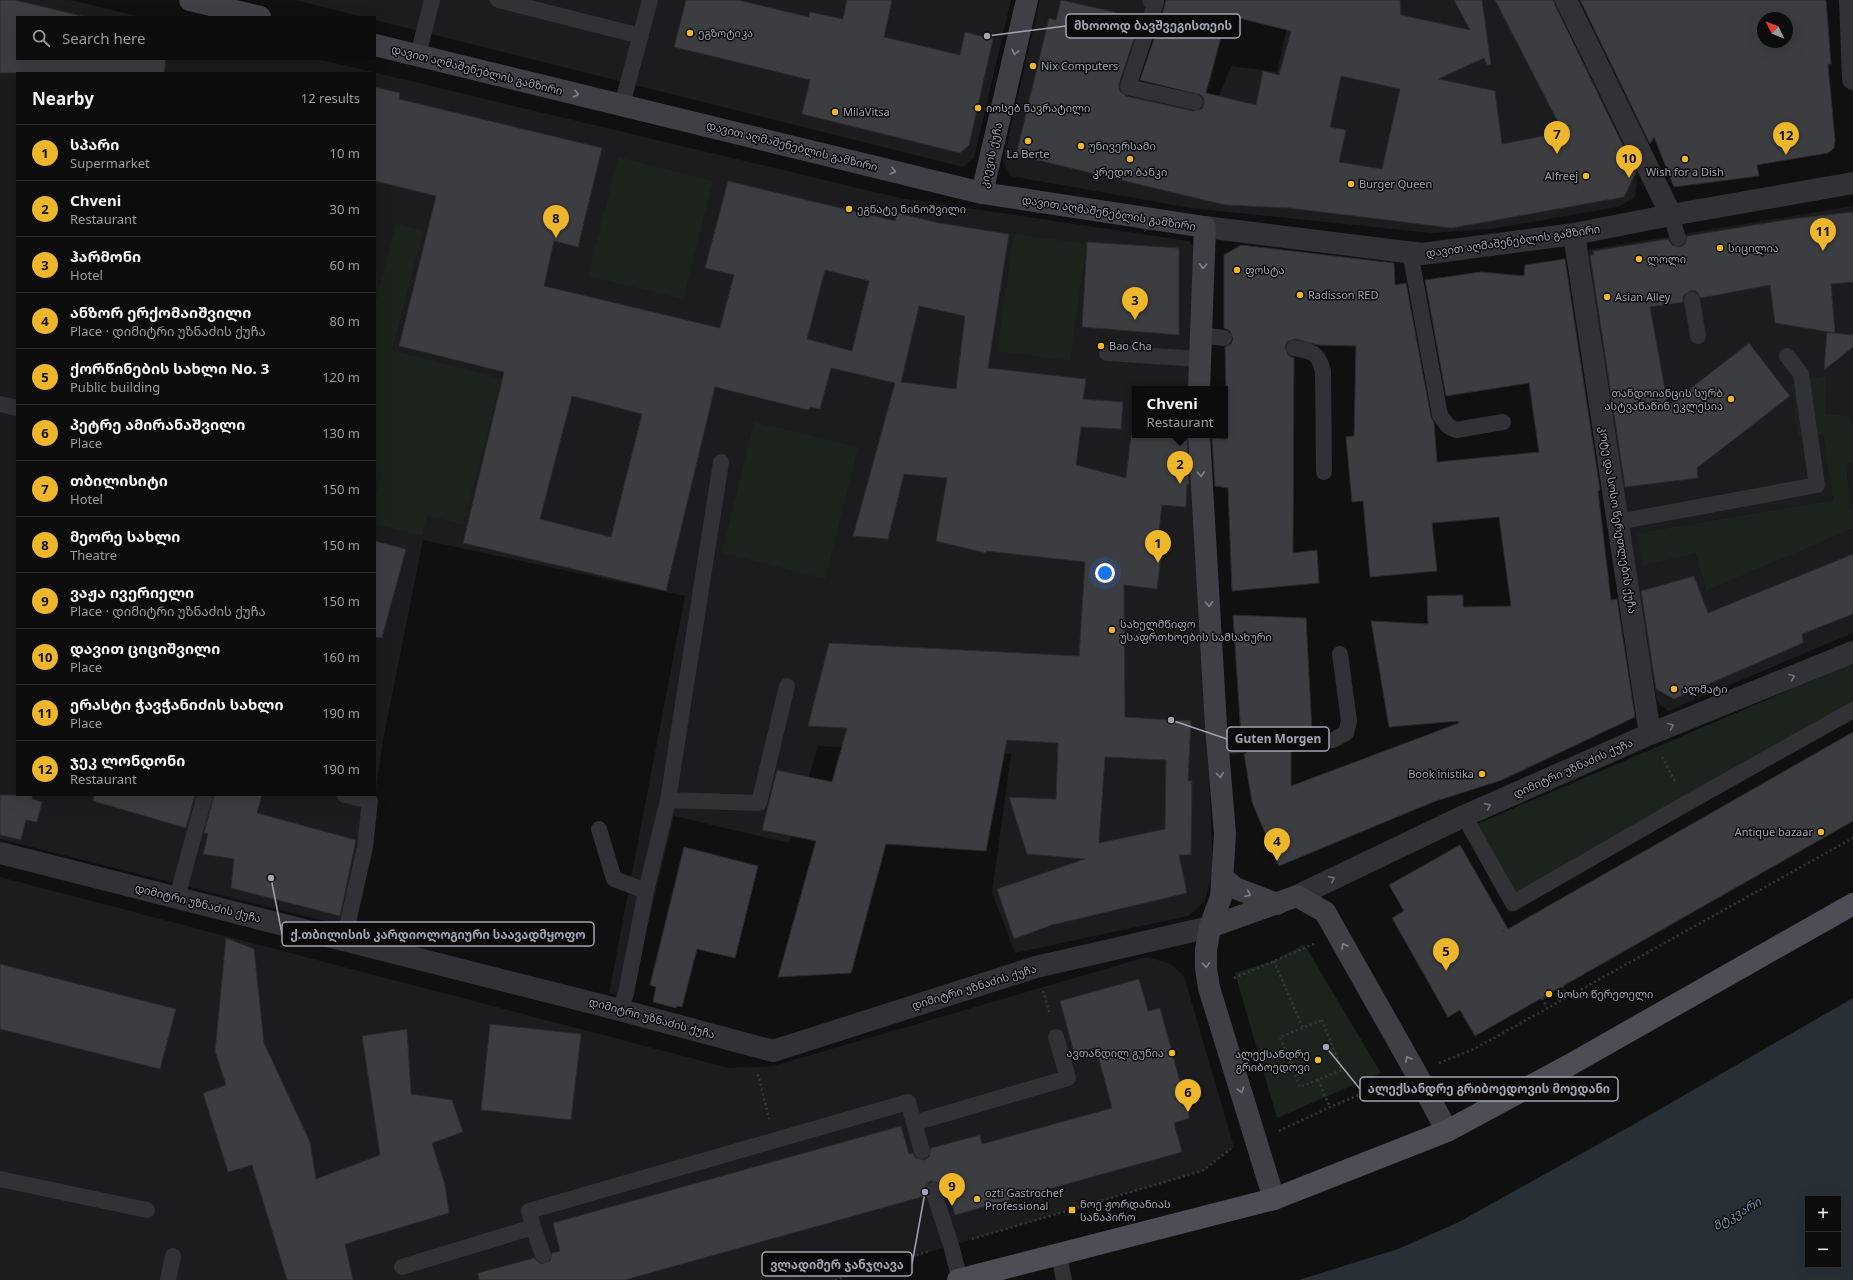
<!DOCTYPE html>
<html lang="en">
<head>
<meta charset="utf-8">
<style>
  body { margin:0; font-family:"Noto Sans","Noto Sans Georgian",sans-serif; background:#151516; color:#f1f3f6 }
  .controls { position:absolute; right:12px; bottom:12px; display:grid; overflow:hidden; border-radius:0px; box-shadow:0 4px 16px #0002 }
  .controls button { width:36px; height:36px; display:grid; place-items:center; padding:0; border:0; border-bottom:1px solid #2c2c2e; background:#0c0c0d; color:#f1f3f6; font:20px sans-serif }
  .compass { position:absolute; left:1757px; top:12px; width:36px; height:36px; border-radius:50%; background:#0c0c0d; box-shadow:0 4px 16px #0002; rotate:313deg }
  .you { position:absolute; left:1105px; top:573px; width:14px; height:14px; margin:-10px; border:3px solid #fff; border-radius:50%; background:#1a73e8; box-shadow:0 0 0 6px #1a73e833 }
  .badge { display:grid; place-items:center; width:26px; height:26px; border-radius:50%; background:#eeb62a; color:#111; font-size:13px; font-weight:700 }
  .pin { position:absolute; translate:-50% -33px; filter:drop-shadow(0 1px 2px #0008) }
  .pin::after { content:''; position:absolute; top:21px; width:14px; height:12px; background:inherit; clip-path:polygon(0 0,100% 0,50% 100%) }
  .popup { position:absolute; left:1132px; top:386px; width:96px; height:52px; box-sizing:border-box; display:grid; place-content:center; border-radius:0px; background:#0c0c0d; filter:drop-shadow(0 1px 3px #0005); font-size:13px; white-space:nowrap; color:#9a9b9d }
  .popup b { font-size:15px; color:#f1f3f6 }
  .popup::after { content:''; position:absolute; left:50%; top:100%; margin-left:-8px; border:8px solid transparent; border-top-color:#0c0c0d }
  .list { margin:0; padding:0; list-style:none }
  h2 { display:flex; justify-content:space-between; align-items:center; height:52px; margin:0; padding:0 16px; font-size:17px }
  h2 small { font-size:13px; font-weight:400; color:#9a9b9d }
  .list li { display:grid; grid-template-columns:26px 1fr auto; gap:12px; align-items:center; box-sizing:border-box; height:56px; padding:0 16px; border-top:1px solid #2c2c2e }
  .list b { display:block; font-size:15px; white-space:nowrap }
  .list p { margin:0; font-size:13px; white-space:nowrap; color:#9a9b9d }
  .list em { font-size:13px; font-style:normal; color:#9a9b9d }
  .icon { flex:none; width:22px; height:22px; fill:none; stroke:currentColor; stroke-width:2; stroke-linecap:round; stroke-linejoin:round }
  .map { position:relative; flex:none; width:1853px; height:1280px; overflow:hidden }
  .search { position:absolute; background:#0c0c0d; box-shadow:0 4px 16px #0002; left:16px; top:16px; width:360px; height:44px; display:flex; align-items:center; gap:10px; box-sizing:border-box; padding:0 14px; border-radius:0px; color:#9a9b9d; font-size:15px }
  .panel { position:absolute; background:#0c0c0d; box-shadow:0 4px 16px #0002; left:16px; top:72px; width:360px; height:724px; border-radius:0px }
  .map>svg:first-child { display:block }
  .built { fill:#1c1c1e; fill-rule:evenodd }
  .green { fill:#1c231d }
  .water { fill:#282f36; fill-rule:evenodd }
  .building { fill:#3c3d41; stroke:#2a2a2d; fill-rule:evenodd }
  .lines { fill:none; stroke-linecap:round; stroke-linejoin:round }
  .path { stroke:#37383d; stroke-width:2.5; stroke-dasharray:2 3; stroke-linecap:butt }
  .lane { stroke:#313136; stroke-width:16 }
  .street { stroke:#313136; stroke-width:22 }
  .secondary { stroke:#3f4046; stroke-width:22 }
  .primary { stroke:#4d4e55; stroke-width:22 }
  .oneway { stroke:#7f828c }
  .oneway2 { stroke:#6f717a }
  .poi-dot { fill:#eeb62a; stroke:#0b0b0c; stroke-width:1.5 }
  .labels { text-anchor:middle; stroke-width:3; stroke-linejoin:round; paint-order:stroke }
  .poi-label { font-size:11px; fill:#a1a5b2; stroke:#0b0b0c; text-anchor:start }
  .street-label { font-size:11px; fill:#a1a5b2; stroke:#0b0b0c }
  .water-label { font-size:12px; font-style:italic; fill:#7791ad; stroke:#0b0b0c }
  .leader { fill:none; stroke:#a1a5b2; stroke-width:1.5 }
  .callout-dot { fill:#a1a5b2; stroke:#0b0b0c; stroke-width:1.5 }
  .callout { fill:#0b0b0c; stroke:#a1a5b2; stroke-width:1.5 }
  .callout-label { font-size:12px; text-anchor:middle; font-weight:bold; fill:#a1a5b2 }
</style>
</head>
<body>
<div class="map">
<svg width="1853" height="1280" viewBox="0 0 1853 1280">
  <rect width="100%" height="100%" fill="#101011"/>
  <!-- built -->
  <path class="built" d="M0,0H70L142,17H17V59H318L900,198L1189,241L1193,246V389H1135V435H1194L1213,870L1205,901L1188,916L1015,953L992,893L1011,754L818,746L789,843L674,816L630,999L609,993L685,596L423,540L383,740L356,929L0,839ZM17,73H375V795H17Z
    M295,0H1011L974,158L963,167L375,20V17H363Z
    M1040,0H1150L1131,80L1217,101L1231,66L1277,72L1293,0H1544L1637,182L1635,197L1618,207L1490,229L1432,233L1191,208L1011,176L1003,161Z
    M1853,206V428L1851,416L1825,414L1823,435L1833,500L1637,533L1695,553L1706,591L1853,529V633L1668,711L1657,702L1634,574L1588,250Z
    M1853,462V509H1851L1846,464Z
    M0,877L729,1068L773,1066L1146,957L1169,963L1184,976L1234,1147L1202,1171L835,1280H0Z"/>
  <!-- green -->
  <path class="green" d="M618,157L713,181L683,299L588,276Z
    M396,224L423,231L392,350L502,379L463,525L427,515L422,536L375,524V499L382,473L375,471V304Z
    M1014,234L1086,244L1070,361L997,351Z
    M1826,375L1825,414L1851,416L1853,428V462L1846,464L1851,509H1853V529L1706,591L1695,553L1642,566L1637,533L1833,500L1823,435L1798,437L1792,384Z
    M754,422L858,447L825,579L722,553Z
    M1853,663V719L1509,913L1463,830Z
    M1304,944L1381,1073L1277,1118L1235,973L1274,961Z"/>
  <!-- water -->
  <path class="water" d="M1853,998V1280H1299L1398,1249L1459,1222L1629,1127ZM1808,1199H1838V1265H1808Z"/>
  <!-- building -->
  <path class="building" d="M0,0H15L86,17H17V59H166L164,73H0Z
    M686,0H738L809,17L810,12L843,19L847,0H892L884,37L960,55L965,32L993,39L969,145L960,153L802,114L810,80L674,47Z
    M1061,0L1141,18L1119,84V90L1126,96L1193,111L1202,109L1204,104V99L1201,95L1140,80L1160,22L1166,0H1400L1401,15L1470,30L1454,0H1482L1491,64L1487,65L1484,58L1438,79L1495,91L1502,144L1563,132L1495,0H1554L1555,5L1636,172L1624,197L1452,228L1289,208L1225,205L1016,155L1049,18L1056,20ZM1227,15L1291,31L1279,75L1263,71L1256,105L1206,93ZM1341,76L1400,89L1382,169L1339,162L1346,130L1330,127Z
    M1580,0H1826L1831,64H1828L1835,140L1834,148L1828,153L1757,165L1759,176L1674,187L1654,137L1650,144ZM1763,18H1787V42H1763Z
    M375,87L400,93L399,99L602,148L578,247L554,241L544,286L720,328L734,275L705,268L728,181L895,221L897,213L939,223L1009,234L988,368L1086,379L1083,399L1123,402L1121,429L1081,427L1076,465L1126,478L1131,435L1187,436L1189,484H1187L1186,507L1162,505L1157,547L1162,548L1157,589L1124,585L1125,717L1191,721L1188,781H1192L1191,855H1179L1187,893L1052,925L1014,939L997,889L1085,859L1027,854L1009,797L1056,799L1058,743L1007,740L986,851L886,844L851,973L778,977L816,841L762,830L777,770L832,782L847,728L808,726L829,643L1079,656L1085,562L986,551V553L936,541L947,478L904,474L888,539L853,536L895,383L831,368L820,409L810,407L808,410L715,387L666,591L463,543L504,372L399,346L436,196L375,181ZM825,270L869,281L852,351L807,339ZM919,306L965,316L956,389L901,382ZM572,396L642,414L611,537L540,519ZM1105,757L1166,760L1165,829L1099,843Z
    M1853,212V282L1831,284L1835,333L1853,335V347L1824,370L1827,332L1835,333L1775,323L1770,285L1701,298L1696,291H1690L1683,296V302L1650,307L1668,406L1749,343L1790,396L1697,468L1698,478L1625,487L1590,255H1594L1593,251L1668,239L1672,245L1680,247L1685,244L1687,236L1791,219Z
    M1087,242L1179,248V335L1082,327Z
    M1241,245L1394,263L1395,285L1406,283L1431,417L1434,423L1437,462L1539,452L1529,383L1446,396L1425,280L1481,272L1524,276L1525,265L1565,259L1600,490L1598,491L1611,600L1617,599L1635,717L1502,780L1433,802L1279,866L1252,802L1244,754L1250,750L1251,744L1247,737L1241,736L1233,615L1306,618L1312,732L1290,733L1282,738L1283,747L1291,751V786L1459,723L1458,721L1389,727L1371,621L1428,624L1427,596L1463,595V607L1511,606L1499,517L1432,523L1437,571L1370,577L1363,501L1352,502L1346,437L1354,436L1356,346L1318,345L1295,339L1287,342L1285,347L1288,355L1294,358L1293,553L1317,550L1319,583L1232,591L1228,488L1215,486L1212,438L1227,439L1225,347L1231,344L1233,339L1230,331L1224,328V255Z
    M375,541L406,549L382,638L375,637Z
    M1853,554V614L1802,634L1803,643L1674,699L1656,689L1641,591L1694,576L1708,613Z
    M1853,732V821L1475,1036L1460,1010L1448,1017L1392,918L1404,911L1389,885L1460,845L1508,929Z
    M0,795H33L32,799L42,802L37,822L26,820L21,840L0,835Z
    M94,795H195L186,828L93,801Z
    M214,795H262L257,813L356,840L340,916L231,888L234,859L203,854L208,834L204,833Z
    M684,847L758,866L735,958L697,949L682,1007L677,1006L676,1008L653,1002L656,987L650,985Z
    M226,938L254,949L264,1043L310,1142L316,1179L380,1155L362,1036L407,1029L411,1094L452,1100L463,1132L432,1143L445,1185L449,1213L345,1244L353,1280H287L252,1165L228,1172L203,1093L226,1085L215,1051Z
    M0,964L176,1009L160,1069L0,1029Z
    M1139,979L1148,1011L1160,1008L1190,1118L1174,1123L1182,1152L955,1215L948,1190L943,1191L939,1183L930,1181L924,1188L925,1196L625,1280H479L478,1273L534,1258L541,1264L550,1261L552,1253L560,1251L553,1223L901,1126L909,1154L913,1153L916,1158L924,1160L929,1157L931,1148L980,1135L982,1144L1112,1108L1096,1048L1074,1053L1060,1001Z
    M490,1024L581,1034L571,1120L481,1110Z"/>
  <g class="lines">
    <!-- path -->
    <path class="path" d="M1662,757L1676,783
      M1503,932L1505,925
      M1274,961L1303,1028
      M1234,978L1314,944
      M1562,986L1568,996
      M1043,991L1050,1015
      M1542,998L1547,1008
      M1322,1020L1342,1070L1300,1087L1280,1037Z
      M1439,1063L1476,1048L1853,838
      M758,1074L769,1119
      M1318,1080L1330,1107
      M1279,1131L1330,1107L1392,1081
      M972,1239L1202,1171L1231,1149
      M835,1280L930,1251"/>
    <!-- lane -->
    <path class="lane" d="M498,0L641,36
      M1150,0L1156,2L1128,87L1195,102
      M418,55L432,0
      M622,105L650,0
      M1671,215L1678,238
      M1410,252L1440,415L1448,426L1456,430L1503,422
      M1692,300L1698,336
      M1200,335L1224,338
      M1294,348C1312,351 1318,352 1323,371L1324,472
      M1107,353L1199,359
      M0,404L17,408
      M1618,522L1817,485L1801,374L1787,356
      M1291,742L1333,740L1346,733L1349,721L1340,654
      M1217,746L1242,745
      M668,800L759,803L787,686
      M1464,816L1513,903L1687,803L1853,710
      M599,829L614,879L646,891
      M177,897L205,795
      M344,940L365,847L370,801L345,795
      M620,1010L626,993L646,891L668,800L721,462
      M914,1123L922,1151
      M0,1179L147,1210
      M933,1190L951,1245L960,1280
      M533,1227L543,1255
      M1059,1255L1064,1280
      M402,1267L533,1227L529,1211L908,1102L914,1123L1068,1078L1056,1037
      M168,1280L173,1256"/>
    <!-- street -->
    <path class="street" d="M1566,0L1671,215
      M1850,0L1853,79
      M1205,227L1422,254L1574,234L1671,215L1853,183
      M1574,234L1650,734
      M0,853L620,1010L773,1051L1036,967L1210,927
      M1297,896L1464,816L1650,734L1853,652"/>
    <!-- secondary -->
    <path class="secondary" d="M190,0L260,17
      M375,45L982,193L1205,227L1199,389
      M982,193L1027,0
      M1199,435L1216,726L1225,834L1221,897L1210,927L1206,950V968L1209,988L1274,1199
      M1223,878L1235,888L1277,904
      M1210,927L1297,896L1325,912L1416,1073L1447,1131"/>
    <!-- primary -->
    <path class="primary" d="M958,1280L1274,1199L1447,1131L1566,1067L1853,904"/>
  </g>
  <!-- one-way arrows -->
  <defs><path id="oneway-chevron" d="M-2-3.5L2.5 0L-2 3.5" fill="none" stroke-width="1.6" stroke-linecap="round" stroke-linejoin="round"/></defs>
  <g class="oneway">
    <use href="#oneway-chevron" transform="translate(1015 52) rotate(103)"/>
    <use href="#oneway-chevron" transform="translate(576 94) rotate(14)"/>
    <use href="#oneway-chevron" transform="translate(893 171) rotate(14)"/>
    <use href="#oneway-chevron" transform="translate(1203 266) rotate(93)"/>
    <use href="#oneway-chevron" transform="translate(1201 474) rotate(87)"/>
    <use href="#oneway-chevron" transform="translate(1209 604) rotate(87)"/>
    <use href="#oneway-chevron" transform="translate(1220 775) rotate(85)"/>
    <use href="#oneway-chevron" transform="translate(1248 894) rotate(23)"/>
    <use href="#oneway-chevron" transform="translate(1344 946) rotate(-120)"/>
    <use href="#oneway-chevron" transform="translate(1206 965) rotate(87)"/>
    <use href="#oneway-chevron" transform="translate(1408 1059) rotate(-120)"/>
    <use href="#oneway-chevron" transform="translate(1241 1090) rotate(73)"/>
  </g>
  <g class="oneway2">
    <use href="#oneway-chevron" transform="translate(1792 677) rotate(-22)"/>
    <use href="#oneway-chevron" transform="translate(1671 726) rotate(-22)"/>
    <use href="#oneway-chevron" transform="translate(1488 806) rotate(-24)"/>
    <use href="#oneway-chevron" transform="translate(1332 879) rotate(-26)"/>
  </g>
  <!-- markers -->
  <g class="poi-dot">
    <circle cx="690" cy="33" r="4"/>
    <circle cx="1033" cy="66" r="4"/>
    <circle cx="978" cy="108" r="4"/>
    <circle cx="835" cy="112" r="4"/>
    <circle cx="1028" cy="141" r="4"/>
    <circle cx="1081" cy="146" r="4"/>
    <circle cx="1130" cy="159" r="4"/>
    <circle cx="1685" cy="159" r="4"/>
    <circle cx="1586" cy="176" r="4"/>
    <circle cx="1351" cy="184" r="4"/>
    <circle cx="849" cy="209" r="4"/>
    <circle cx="1720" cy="248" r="4"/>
    <circle cx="1639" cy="259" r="4"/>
    <circle cx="1237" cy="270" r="4"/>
    <circle cx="1300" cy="295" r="4"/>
    <circle cx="1607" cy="297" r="4"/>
    <circle cx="1101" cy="346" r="4"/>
    <circle cx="1731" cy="399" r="4"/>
    <circle cx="1112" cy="630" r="4"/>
    <circle cx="1674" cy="689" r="4"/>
    <circle cx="1482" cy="774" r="4"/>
    <circle cx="1821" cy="832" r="4"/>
    <circle cx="1549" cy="994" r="4"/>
    <circle cx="1172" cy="1053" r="4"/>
    <circle cx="1318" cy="1060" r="4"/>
    <circle cx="977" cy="1199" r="4"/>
    <rect x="1068" y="1206" width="8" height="8" rx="2"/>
  </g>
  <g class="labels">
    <!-- poi labels -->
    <g class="poi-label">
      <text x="698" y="37">ეგზოტიკა</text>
      <text x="1041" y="70">Nix Computers</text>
      <text x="986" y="112">იოსებ ნავრატილი</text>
      <text x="843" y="116">MilaVitsa</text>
      <text x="1089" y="150">უნივერსამი</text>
      <text x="1028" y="158" text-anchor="middle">La Berte</text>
      <text x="1130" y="176" text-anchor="middle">კრედო ბანკი</text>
      <text x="1685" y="176" text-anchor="middle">Wish for a Dish</text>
      <text x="1578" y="180" text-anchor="end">Alfreej</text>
      <text x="1359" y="188">Burger Queen</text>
      <text x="857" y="213">ეგნატე ნინოშვილი</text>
      <text x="1728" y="252">სიცილია</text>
      <text x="1647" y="263">ლოლი</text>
      <text x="1245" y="274">ფოსტა</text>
      <text x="1308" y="299">Radisson RED</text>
      <text x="1615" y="301">Asian Alley</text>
      <text x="1109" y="350">Bao Cha</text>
      <text x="1723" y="397" text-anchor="end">თანდოიანცის სურბ<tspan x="1723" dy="13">ასტვაწაწინ ეკლესია</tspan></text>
      <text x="1120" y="628">სახელმწიფო<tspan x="1120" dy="13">უსაფრთხოების სამსახური</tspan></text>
      <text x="1682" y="693">ალმატი</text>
      <text x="1474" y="778" text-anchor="end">Book inistika</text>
      <text x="1813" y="836" text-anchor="end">Antique bazaar</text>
      <text x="1557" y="998">სოსო წერეთელი</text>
      <text x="1164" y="1057" text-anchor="end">ავთანდილ გუნია</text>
      <text x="1310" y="1058" text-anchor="end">ალექსანდრე<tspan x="1310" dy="13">გრიბოედოვი</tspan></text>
      <text x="985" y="1197">ozti Gastrochef<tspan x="985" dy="13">Professional</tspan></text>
      <text x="1080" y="1208">ნოე ჟორდანიას<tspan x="1080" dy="13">სანაპირო</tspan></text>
    </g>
    <!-- street labels -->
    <g class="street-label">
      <text transform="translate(477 70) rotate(14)" y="4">დავით აღმაშენებლის გამზირი</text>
      <text transform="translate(792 146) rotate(14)" y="4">დავით აღმაშენებლის გამზირი</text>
      <text transform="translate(991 155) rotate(-77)" y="4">კიევის ქუჩა</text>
      <text transform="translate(1109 213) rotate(9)" y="4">დავით აღმაშენებლის გამზირი</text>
      <text transform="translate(1513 241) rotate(-8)" y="4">დავით აღმაშენებლის გამზირი</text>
      <text transform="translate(1618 520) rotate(81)" y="4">კოტე და სოსო წერეთლების ქუჩა</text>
      <text transform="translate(1573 768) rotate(-24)" y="4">დიმიტრი უზნაძის ქუჩა</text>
      <text transform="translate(198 903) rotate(14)" y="4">დიმიტრი უზნაძის ქუჩა</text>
      <text transform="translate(974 987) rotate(-17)" y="4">დიმიტრი უზნაძის ქუჩა</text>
      <text transform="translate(652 1018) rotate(15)" y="4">დიმიტრი უზნაძის ქუჩა</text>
    </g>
    <!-- water labels -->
    <g class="water-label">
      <text transform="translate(1737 1214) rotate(-30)" y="4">მტკვარი</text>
    </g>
  </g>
  <!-- callouts -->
  <path class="leader" d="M987 36L1066 26M1171 720L1227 739M271 878L282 934M1326 1047L1360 1089M925 1192L912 1264"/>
  <g class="callout-dot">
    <circle cx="987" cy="36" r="4"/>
    <circle cx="1171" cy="720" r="4"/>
    <circle cx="271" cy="878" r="4"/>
    <circle cx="1326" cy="1047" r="4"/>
    <circle cx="925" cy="1192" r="4"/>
  </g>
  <g class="callout">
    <rect x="1066" y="14" width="174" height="24" rx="4"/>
    <rect x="1227" y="727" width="102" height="24" rx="4"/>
    <rect x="282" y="922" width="312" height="24" rx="4"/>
    <rect x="1360" y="1077" width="258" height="24" rx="4"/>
    <rect x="762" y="1252" width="150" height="24" rx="4"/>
  </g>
  <g class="callout-label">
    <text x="1153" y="30">მხოოოდ ბავშვეგისთეის</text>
    <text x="1278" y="743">Guten Morgen</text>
    <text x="438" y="939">ქ.თბილისის კარდიოლოგიური საავადმყოფო</text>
    <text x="1489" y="1093">ალექსანდრე გრიბოედოვის მოედანი</text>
    <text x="837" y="1269">ვლადიმერ ჯანჯღავა</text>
  </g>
</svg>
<div class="controls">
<button>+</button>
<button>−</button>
</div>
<svg class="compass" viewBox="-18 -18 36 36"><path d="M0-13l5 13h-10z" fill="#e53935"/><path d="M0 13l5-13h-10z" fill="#9a9b9d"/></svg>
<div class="you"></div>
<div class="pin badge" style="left:1158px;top:563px">1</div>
<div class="pin badge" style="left:1180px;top:484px">2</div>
<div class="popup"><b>Chveni</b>Restaurant</div>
<div class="pin badge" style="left:1135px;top:320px">3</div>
<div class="pin badge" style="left:1277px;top:861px">4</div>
<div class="pin badge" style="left:1446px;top:971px">5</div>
<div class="pin badge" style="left:1188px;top:1112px">6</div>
<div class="pin badge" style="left:1557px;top:154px">7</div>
<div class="pin badge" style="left:556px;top:238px">8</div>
<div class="pin badge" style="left:952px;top:1206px">9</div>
<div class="pin badge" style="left:1629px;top:178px">10</div>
<div class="pin badge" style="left:1823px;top:251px">11</div>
<div class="pin badge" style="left:1786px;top:155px">12</div>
<div class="search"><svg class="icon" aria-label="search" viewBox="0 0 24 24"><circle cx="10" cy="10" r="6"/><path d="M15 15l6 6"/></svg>Search here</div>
<section class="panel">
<h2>Nearby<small>12 results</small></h2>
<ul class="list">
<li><span class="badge">1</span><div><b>სპარი</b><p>Supermarket</p></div><em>10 m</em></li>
<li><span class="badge">2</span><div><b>Chveni</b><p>Restaurant</p></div><em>30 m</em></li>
<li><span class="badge">3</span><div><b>ჰარმონი</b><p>Hotel</p></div><em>60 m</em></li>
<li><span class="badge">4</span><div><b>ანზორ ერქომაიშვილი</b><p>Place · დიმიტრი უზნაძის ქუჩა</p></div><em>80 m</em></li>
<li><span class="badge">5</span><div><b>ქორწინების სახლი No. 3</b><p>Public building</p></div><em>120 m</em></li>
<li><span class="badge">6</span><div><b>პეტრე ამირანაშვილი</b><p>Place</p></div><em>130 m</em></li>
<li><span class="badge">7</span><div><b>თბილისიტი</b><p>Hotel</p></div><em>150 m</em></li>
<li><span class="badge">8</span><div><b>მეორე სახლი</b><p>Theatre</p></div><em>150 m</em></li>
<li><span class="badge">9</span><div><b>ვაჟა ივერიელი</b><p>Place · დიმიტრი უზნაძის ქუჩა</p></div><em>150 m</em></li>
<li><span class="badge">10</span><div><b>დავით ციციშვილი</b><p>Place</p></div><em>160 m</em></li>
<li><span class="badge">11</span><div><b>ერასტი ჭავჭანიძის სახლი</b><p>Place</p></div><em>190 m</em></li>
<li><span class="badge">12</span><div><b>ჯეკ ლონდონი</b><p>Restaurant</p></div><em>190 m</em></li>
</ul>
</section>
</div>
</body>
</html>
